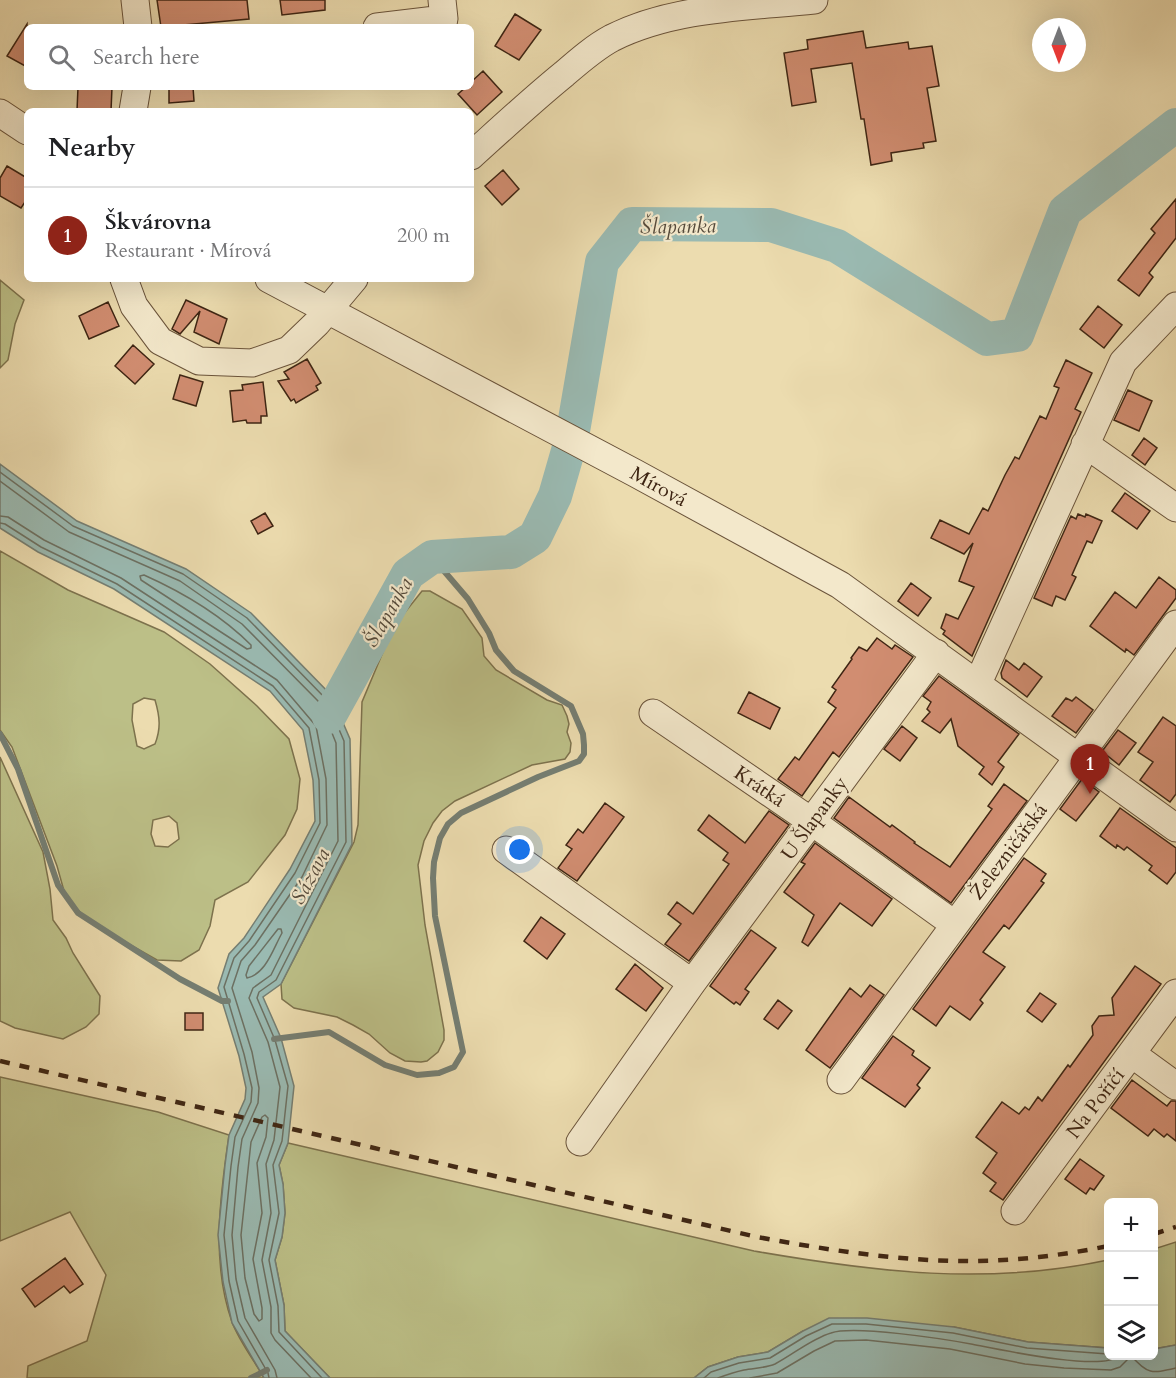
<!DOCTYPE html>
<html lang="en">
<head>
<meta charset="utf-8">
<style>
  body { margin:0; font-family:Cardo,serif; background:#f6f6f6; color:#202124 }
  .controls { position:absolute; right:18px; bottom:18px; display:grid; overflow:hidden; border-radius:9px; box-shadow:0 6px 24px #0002 }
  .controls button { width:54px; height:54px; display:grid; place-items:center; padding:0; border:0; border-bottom:2px solid #e0e0e0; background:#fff; color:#202124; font:30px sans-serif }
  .compass { position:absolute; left:1032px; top:18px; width:54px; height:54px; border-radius:50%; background:#fff; box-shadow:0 6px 24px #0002; rotate:180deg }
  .you { position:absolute; left:520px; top:850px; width:21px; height:21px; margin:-15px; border:4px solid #fff; border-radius:50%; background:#1a73e8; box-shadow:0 0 0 9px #1a73e833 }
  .badge { display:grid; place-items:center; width:39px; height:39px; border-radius:50%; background:#8f2418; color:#fff; font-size:20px; font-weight:700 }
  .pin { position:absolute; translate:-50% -50px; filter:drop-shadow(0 2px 3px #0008) }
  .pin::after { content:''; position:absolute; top:32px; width:21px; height:18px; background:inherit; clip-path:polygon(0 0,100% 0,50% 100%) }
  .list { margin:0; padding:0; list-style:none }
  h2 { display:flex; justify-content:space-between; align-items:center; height:78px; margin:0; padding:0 24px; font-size:26px }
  h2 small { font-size:20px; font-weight:400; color:#757577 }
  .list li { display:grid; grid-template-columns:39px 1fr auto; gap:18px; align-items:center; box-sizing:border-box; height:96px; padding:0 24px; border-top:2px solid #e0e0e0 }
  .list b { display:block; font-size:22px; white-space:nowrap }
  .list p { margin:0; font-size:20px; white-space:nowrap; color:#757577 }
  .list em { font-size:20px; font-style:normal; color:#757577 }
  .icon { flex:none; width:33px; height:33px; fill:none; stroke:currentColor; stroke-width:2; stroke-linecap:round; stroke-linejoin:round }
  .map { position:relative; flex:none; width:1176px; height:1378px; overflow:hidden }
  .search { position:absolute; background:#fff; box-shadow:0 6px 24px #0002; left:24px; top:24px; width:450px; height:66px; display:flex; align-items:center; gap:15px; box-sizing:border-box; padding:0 21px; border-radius:9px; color:#757577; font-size:22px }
  .panel { position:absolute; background:#fff; box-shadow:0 6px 24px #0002; left:24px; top:108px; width:450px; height:174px; border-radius:9px }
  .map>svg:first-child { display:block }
  .green { fill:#bcbf87; stroke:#7d724d; stroke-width:1.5; fill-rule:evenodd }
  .water { fill:#9abab2; stroke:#757e72; stroke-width:1.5 }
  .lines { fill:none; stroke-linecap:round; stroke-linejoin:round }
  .shore { stroke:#6c7062; stroke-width:1.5 }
  .stream { stroke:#757e72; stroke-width:6 }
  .river { stroke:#9abab2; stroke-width:34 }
  .building { fill:#d18d71; stroke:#3e2513; stroke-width:1.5 }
  .minor-casing { stroke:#6a533a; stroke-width:29 }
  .minor { stroke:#f3e8cb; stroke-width:27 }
  .rail { stroke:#3e2513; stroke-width:4.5; stroke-dasharray:10 10; stroke-linecap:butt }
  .labels { text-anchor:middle; stroke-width:4.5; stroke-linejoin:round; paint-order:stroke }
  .street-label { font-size:20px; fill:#3e2513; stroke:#f3e8cb }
  .water-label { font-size:21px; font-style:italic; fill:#554a3b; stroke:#f3e8cb }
</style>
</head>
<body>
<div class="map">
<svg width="1176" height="1378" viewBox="0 0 1176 1378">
  <rect width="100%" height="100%" fill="#ecdcaf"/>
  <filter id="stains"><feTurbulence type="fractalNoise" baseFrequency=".00333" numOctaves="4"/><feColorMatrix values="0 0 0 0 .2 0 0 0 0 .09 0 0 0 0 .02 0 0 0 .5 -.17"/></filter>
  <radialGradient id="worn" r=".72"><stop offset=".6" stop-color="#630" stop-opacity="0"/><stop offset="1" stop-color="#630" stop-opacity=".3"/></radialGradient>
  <!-- green -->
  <path class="green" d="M0,280L24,300L15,324L8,360L0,368Z
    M0,551L68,590L164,632L210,664L257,706L289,739L300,779L297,809L285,835L248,882L215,900L210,926L199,950L181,961L157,960L90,922L66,898L57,866L12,747L0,730ZM144,698L155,700C160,717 161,729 155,744L144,749L137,746L132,720L133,704ZM169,816L177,823L179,839L168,847L155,846L151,834L153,820Z
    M422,591H430L462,609L482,638L484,656L496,670L547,700L562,705L567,716L569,724L567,732L571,743L570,752L565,759L532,765L455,801L442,811L433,823L424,841L418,865L425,925L444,1030V1040L438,1052L427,1061L421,1062L405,1061L390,1053L369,1034L353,1025L337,1017L294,1008L282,999L281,984L354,842L358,825L362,702L394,626Z
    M0,757L43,852L50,889L53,920L66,938L73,953L100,996L99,1014L86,1027L63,1039L15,1028L0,1021Z
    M0,1077L158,1112L229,1135C220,1196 211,1263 232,1322C239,1341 254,1360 264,1378H27L28,1366L87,1341L106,1275L70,1212L0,1241Z
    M288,1143L754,1251C875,1272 987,1286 1108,1260V1348L1028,1342L954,1327L803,1331L768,1352L738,1357L708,1367L694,1378H330L285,1331L284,1305L275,1260L282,1237L285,1213L283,1184L279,1165Z
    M1176,1242V1345L1154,1349V1249Z"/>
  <!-- water -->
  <path class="water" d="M0,464L77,521L186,569L251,613L331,695L350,739L352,844L281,984L263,997L281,1038L294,1086L288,1143L279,1165L283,1184L285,1213L282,1237L275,1260L284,1305L285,1331L330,1378H264L232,1323L223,1282L218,1235L225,1165L229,1135L245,1099L246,1088L239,1056L218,988L229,954L244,938L290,869L315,821L313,780L303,730L270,691L114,589L38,552L0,528Z
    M829,1318H867L954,1327L1028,1342L1108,1348V1356H1154V1349L1176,1345V1378H694L708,1367L738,1357L768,1352L803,1331Z"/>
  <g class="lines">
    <!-- shore -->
    <path class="shore" d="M0,472L73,526L183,574L247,618L326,699L344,741L346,842L276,980L259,992L257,998L275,1040L288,1086L282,1141L273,1165L279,1213L269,1260L278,1306L279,1332L322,1378
      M0,481L69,532L180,581L242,624L320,703L336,743L338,841L271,975L253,988L249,998L268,1042L280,1087L274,1140L266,1164L271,1213L262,1260L271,1307V1333L275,1340L311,1378
      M0,516L8,517L44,540L121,578L277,680L316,726L326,779L327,825L302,877L255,945L241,961L232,988L252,1052L259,1088L258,1103L242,1139L238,1167L232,1235L236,1279L245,1318L275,1370L277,1378
      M0,523L5,524L41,547L117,584L273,686L309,728L319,780L320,823L295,873L249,941L234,958L224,987L244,1054L252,1088L251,1102L235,1137L231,1166L224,1235L229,1281L238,1321L268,1373L269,1378
      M144,575C182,592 221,615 251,645V648L247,649L141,580L140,576Z
      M278,929H281L282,933C273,949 266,974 247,978L246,975L249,966Z
      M265,1115L268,1118L266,1137L257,1163L262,1213L253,1259L262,1308V1319L259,1321L254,1314L245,1278L241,1235L251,1142L262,1117Z
      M704,1378L711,1372L739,1363L770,1358L806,1336L832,1324H866L953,1333L1027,1348L1108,1354
      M718,1378C726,1375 735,1372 744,1370C754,1368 766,1368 775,1364C794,1354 811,1339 831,1333C854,1325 944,1339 971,1344C997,1349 1102,1372 1119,1356
      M750,1378L777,1373L814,1351L835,1341L866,1340L950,1349L1025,1364L1064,1368L1111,1370L1120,1367L1131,1356C1149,1374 1150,1374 1176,1368"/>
    <!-- stream -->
    <path class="stream" d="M0,734L18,769L58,885L78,913L180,979L222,1001H228
      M274,1039L329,1032L385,1065L417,1075L439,1073L454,1067L463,1052L435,916L433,878L434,862L440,838L448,824L461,813L538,777L579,761L584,754V745L583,734L571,706L514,671L496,650L489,633L468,599L432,557
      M251,1378L267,1370"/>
    <!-- river -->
    <path class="river" d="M329,717L408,574L432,557L511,552L535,537L555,496L572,437L602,262L632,224L771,225L837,246L987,339L1017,335L1065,211L1176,125"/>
  </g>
  <!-- building -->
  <path class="building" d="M157,0H247L249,19L161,27Z
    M280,0H325V10L282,15Z
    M515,14L541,30L519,60L495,46Z
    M27,24V67L7,56Z
    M863,31L866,48L908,42L909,49L932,46L939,86L927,88L936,141L923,143L924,148L891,153L892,161L871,165L864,119H861L852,63L811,69L816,102L792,106L784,53L808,49L807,40Z
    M483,71L502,92L477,115L458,94L466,87H471V82Z
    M78,87H112L111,111H77Z
    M169,87H193L194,101L169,103Z
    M7,166L27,178V199L21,208L0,196V178Z
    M503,170L519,189L502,205L485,186Z
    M1176,199V238L1149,273L1153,277L1139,296L1118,280L1155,233L1151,229Z
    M186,300L227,319L219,344L194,332L200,311L180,334L172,329Z
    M108,302L119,326L89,339L79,316Z
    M1098,306L1122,325L1104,348L1080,329Z
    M133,345L154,364L135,384L115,366Z
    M307,359L321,383L316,386L318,390L296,403L294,399L291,401L278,381L289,379L284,372Z
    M1066,360L1092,373L1075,409L1081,412L972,656L943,634L945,631L941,628L946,614L958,619L974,587L959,581L973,543L964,554L931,538L940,520L969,534L983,508L988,511L1005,475L1015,457L1019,459L1040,416L1046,419L1059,388L1054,386Z
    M180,375L203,382L196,406L173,399Z
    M263,382L267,416H261V423H247L246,420L233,422L230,391L243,390L242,385Z
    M1128,390L1152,401L1139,431L1114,420Z
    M1144,438L1157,448L1145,465L1132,455Z
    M1125,493L1150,511L1137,529L1112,511Z
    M265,513L273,526L258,534L251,521Z
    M1078,514L1085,517L1086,514L1102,521L1092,543L1087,541L1072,575L1076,577L1065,600L1056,596L1052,606L1034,598L1071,516L1076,519Z
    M1159,577L1176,590V598L1134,655L1126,649L1125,652L1090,626L1115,592L1136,608Z
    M911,583L931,598L918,616L898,601Z
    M877,638L892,649L895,645L913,657L839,757L833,752L802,796L778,779L795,757L799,760L836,708L828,702L836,690L832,687L852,659L851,658L859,647L867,651Z
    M1006,660L1019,670L1024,663L1042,677L1027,697L1002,678L1001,673Z
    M939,676L1019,734L998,762L1004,767L992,785L979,774L984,767L958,746L951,719L940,733L922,721L930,712L927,709L931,702L923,696Z
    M749,692L780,708L770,729L738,713Z
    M1076,697L1093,710L1076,733L1052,716L1066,698L1072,701Z
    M1163,717L1176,726V794L1170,802L1140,780L1153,762L1138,752Z
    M902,726L917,738L900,761L884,749Z
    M1118,730L1136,743L1119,765L1104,753L1103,750Z
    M1082,779L1099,792L1076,821L1060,809Z
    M1004,784L1027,801L951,903L834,818L849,797L890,827L892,825L915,842L914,843L950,867L992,809L988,806Z
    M605,803L624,817L577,881L558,868L572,849L566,845L578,829L583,833Z
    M1120,808L1176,848V872L1167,884L1149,870L1152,866L1127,847L1124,850L1117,845L1116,848L1100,836Z
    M769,811L789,825L689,961L665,944L681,924L668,914L677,902L693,914L729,864L723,860L728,853L698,830L709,815L745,843Z
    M815,843L892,899L872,926L840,903L808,946L802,942L814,915L784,892L805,864L801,862Z
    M1024,858L1046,874L1041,881L1044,883L1009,929L1004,925L983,952L1005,967L980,1000L983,1003L970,1020L950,1006L936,1026L913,1009Z
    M541,917L565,934L547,959L524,941Z
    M751,930L776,948L745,989L749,992L740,1005L736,1002L734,1004L710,986Z
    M635,964L663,988L646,1011L616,989Z
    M1135,966L1161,984L1003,1200L990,1191L996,1183L983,1173L997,1153L976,1137L1002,1102L1019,1114L1025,1107L1029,1110L1038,1097L1042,1101L1068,1065L1070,1067L1093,1035L1092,1026L1099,1016L1114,1015L1112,998Z
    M870,985L884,995L830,1068L806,1050L850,988L861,997Z
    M1040,993L1056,1004L1042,1022L1027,1011Z
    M778,1000L792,1011L778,1029L764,1019Z
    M185,1013H203V1030H185Z
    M893,1036L914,1051L912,1055L930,1068L917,1085L920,1088L905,1107L862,1078Z
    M1132,1080L1167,1106L1171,1101H1176V1141L1167,1134L1164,1137L1154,1129L1148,1136L1111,1108Z
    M1080,1159L1104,1176L1094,1190L1090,1188L1086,1194L1065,1179Z
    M65,1258L83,1284L70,1293L64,1286L35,1307L22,1289Z"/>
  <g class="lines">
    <defs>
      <path id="minor" d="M135,0L138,27
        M377,27L444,19L442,0
        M133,111L137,87
        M0,113L27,131
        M471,156C502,128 532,100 564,74C579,61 595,47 612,38C674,7 747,7 814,0
        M124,279L134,306L160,341L199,361L252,363L289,350L317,323L354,279
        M269,279L635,473L840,585L1176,828
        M1085,444L1176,508
        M978,683L1123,362L1176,306
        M653,713L811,821L954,924
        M506,850L692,983
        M1132,1054L1176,1086
        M841,1080L1176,624
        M580,1142L692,983L936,653
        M1015,1211L1176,993"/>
    </defs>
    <!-- minor casing -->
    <use href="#minor" class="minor-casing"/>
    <!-- minor -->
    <use href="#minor" class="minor"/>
    <!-- rail -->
    <path class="rail" d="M0,1061L757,1237C823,1249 890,1260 958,1261C1008,1262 1059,1256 1108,1246
      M1154,1234L1176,1227"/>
  </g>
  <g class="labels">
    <!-- street labels -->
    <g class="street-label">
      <text transform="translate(659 486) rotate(29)" y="7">Mírová</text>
      <text transform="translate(760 786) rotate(34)" y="7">Krátká</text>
      <text transform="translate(814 818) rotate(-54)" y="7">U Šlapanky</text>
      <text transform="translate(1008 851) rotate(-53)" y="7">Železničářská</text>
      <text transform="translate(1095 1103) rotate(-53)" y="7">Na Poříčí</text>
    </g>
    <!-- water labels -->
    <g class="water-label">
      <text transform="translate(678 226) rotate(-1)" y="7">Šlapanka</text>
      <text transform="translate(388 612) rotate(-60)" y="7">Šlapanka</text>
      <text transform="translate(310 876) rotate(-62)" y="7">Sázava</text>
    </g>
  </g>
  <rect width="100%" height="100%" filter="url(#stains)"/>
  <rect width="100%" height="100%" fill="url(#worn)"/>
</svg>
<div class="controls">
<button>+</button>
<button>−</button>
<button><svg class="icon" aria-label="layers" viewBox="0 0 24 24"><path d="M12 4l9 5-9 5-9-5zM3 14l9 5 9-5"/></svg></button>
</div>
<svg class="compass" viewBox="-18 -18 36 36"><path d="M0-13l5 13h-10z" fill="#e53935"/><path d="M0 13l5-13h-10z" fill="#757577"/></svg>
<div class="you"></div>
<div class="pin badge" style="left:1090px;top:794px">1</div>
<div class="search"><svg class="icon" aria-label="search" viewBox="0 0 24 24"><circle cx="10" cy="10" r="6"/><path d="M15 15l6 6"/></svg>Search here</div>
<section class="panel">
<h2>Nearby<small></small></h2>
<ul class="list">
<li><span class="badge">1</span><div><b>Škvárovna</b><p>Restaurant · Mírová</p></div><em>200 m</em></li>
</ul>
</section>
</div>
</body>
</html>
